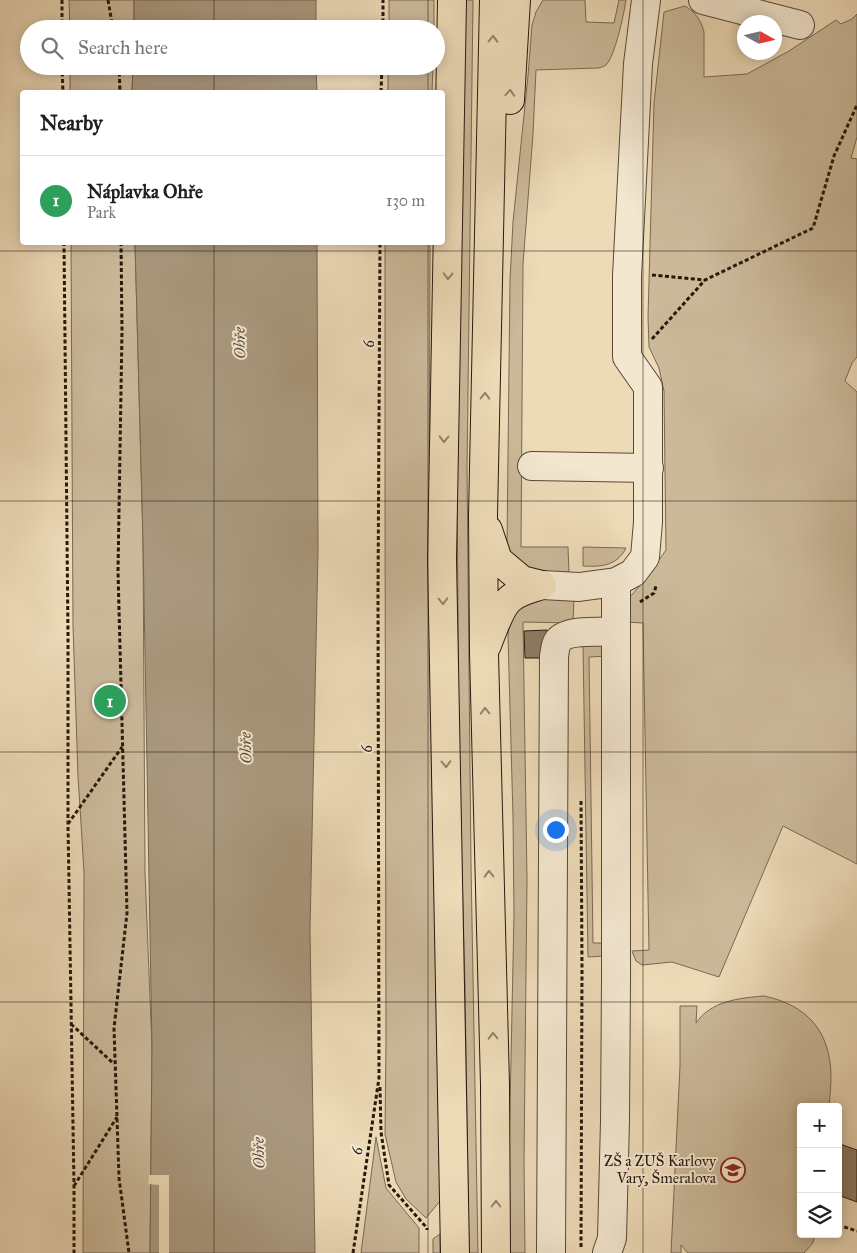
<!DOCTYPE html>
<html lang="en">
<head>
<meta charset="utf-8">
<style>
  body { margin:0; font-family:"IM FELL Great Primer",serif; background:#f6f6f6; color:#202124 }
  .controls { position:absolute; right:15px; bottom:15px; display:grid; overflow:hidden; border-radius:5px; box-shadow:0 2px 12px #0003 }
  .controls button { width:45px; height:45px; display:grid; place-items:center; padding:0; border:0; border-bottom:1px solid #e0e0e0; background:#fff; color:#202124; font:25px sans-serif }
  .compass { position:absolute; left:737px; top:15px; width:45px; height:45px; border-radius:50%; background:#fff; box-shadow:0 2px 12px #0003; rotate:98deg }
  .you { position:absolute; left:555px; top:829px; width:18px; height:18px; margin:-12px; border:4px solid #fff; border-radius:50%; background:#1a73e8; box-shadow:0 0 0 8px #1a73e833 }
  .badge { display:grid; place-items:center; width:32px; height:32px; border-radius:50%; background:#8f2418; color:#fff; font-size:16px; font-weight:700 }
  .pin { position:absolute; translate:-50% -50%; border:2px solid #fff; box-shadow:0 1px 5px #0006 }
  .list { margin:0; padding:0; list-style:none }
  h2 { display:flex; justify-content:space-between; align-items:center; height:65px; margin:0; padding:0 20px; font-size:21px }
  h2 small { font-size:16px; font-weight:400; color:#757577 }
  .list li { display:grid; grid-template-columns:32px 1fr auto; gap:15px; align-items:center; box-sizing:border-box; height:90px; padding:0 20px; border-top:1px solid #e0e0e0 }
  .list b { display:block; font-size:19px; white-space:nowrap }
  .list p { margin:0; font-size:16px; white-space:nowrap; color:#757577 }
  .list em { font-size:16px; font-style:normal; color:#757577 }
  .icon { flex:none; width:28px; height:28px; fill:none; stroke:currentColor; stroke-width:2; stroke-linecap:round; stroke-linejoin:round }
  .map { position:relative; flex:none; width:857px; height:1253px; overflow:hidden }
  .search { position:absolute; background:#fff; box-shadow:0 2px 12px #0003; left:20px; top:20px; width:425px; height:55px; display:flex; align-items:center; gap:12px; box-sizing:border-box; padding:0 18px; border-radius:28px; color:#757577; font-size:19px }
  .panel { position:absolute; background:#fff; box-shadow:0 2px 12px #0003; left:20px; top:90px; width:425px; height:155px; border-radius:5px }
  .map>svg:first-child { display:block }
  .green { fill:#cbb99a; stroke:#786953 }
  .water { fill:#a9987d; stroke:#756550 }
  .pier { fill:#eddab7 }
  .building { fill:#8d7d65; stroke:#26190c }
  .lines { fill:none; stroke-linecap:round; stroke-linejoin:round }
  .minor-casing { stroke:#584937; stroke-width:30 }
  .highway-casing { stroke:#26190c; stroke-width:30 }
  .path { stroke:#26190c; stroke-width:3; stroke-dasharray:4 2.5; stroke-linecap:butt }
  .minor { stroke:#f3e7d0; stroke-width:28 }
  .highway { stroke:#eddab7; stroke-width:28 }
  .oneway { stroke:#93836a }
  .grid { fill:none; stroke:#26190c; stroke-width:1; stroke-opacity:0.55 }
  .labels { text-anchor:middle; stroke-width:4; stroke-linejoin:round; paint-order:stroke }
  .street-label { font-size:15px; fill:#26190c; stroke:#f3e7d0 }
  .poi-label { font-size:15px; fill:#26190c; stroke:#f3e7d0; text-anchor:end }
  .water-label { font-size:16px; font-style:italic; fill:#5a4c39; stroke:#f3e7d0 }
</style>
</head>
<body>
<div class="map">
<svg width="857" height="1253" viewBox="0 0 857 1253">
  <rect width="100%" height="100%" fill="#eddab7"/>
  <filter id="stains"><feTurbulence type="fractalNoise" baseFrequency=".004" numOctaves="4"/><feColorMatrix values="0 0 0 0 .2 0 0 0 0 .09 0 0 0 0 .02 0 0 0 .5 -.17"/></filter>
  <radialGradient id="worn" r=".72"><stop offset=".6" stop-color="#630" stop-opacity="0"/><stop offset="1" stop-color="#630" stop-opacity=".3"/></radialGradient>
  <!-- green -->
  <path class="green" d="M69,0H134V29H70Z
    M389,0H434V29H389Z
    M463,0H473L467,469L471,866L478,1253H469L465,984L459,760L457,470L458,349Z
    M543,0H585L586,22L614,23L619,0H626C624,14 615,56 606,65C605,66 600,68 598,68L536,70L533,134L523,264L521,547H568L569,573H538L512,559L507,545L510,280L513,222L528,76L532,25L536,12Z
    M685,6C696,13 701,20 704,32V77L747,74L789,51L836,20L841,24L852,19L857,14V137L851,158L857,159V357L852,363L845,381L857,392V864L783,826L719,977L672,962L642,965L636,961L632,951L649,950L643,623L626,622L627,606L630,597L647,577L666,550L664,391L659,368L649,347L648,317L654,103L664,12Z
    M70,66H133L132,92H70Z
    M388,66H433L432,92H388Z
    M71,243H135L143,540L145,873L152,1047L150,1253H83L84,872L78,776L73,626Z
    M385,243H430L429,604L440,1201L426,1218L406,1199L396,1182L385,1134L386,1042L385,490Z
    M583,547L626,548C617,566 601,567 583,566Z
    M574,597L573,623L523,622L527,879L524,1161L525,1253H509V1156L514,915L513,817L508,635L510,617L529,598Z
    M583,644C598,645 601,641 607,656L589,657L593,943H611L604,956L588,957Z
    M764,996C807,1005 830,1031 831,1075C831,1086 830,1096 829,1107H801V1234H816L812,1244L804,1253H688L681,1245V1253H671L680,1066V1006H697L696,1023C711,1001 739,998 764,996Z
    M376,1137L386,1188L419,1228V1253H361Z
    M440,1234V1253H433V1239Z"/>
  <!-- water -->
  <path class="water" d="M134,0H316V29H134Z
    M133,66H316L317,92H132Z
    M135,243H317L318,551L310,930L315,1253H150L152,1047L143,540Z"/>
  <!-- pier -->
  <path class="pier" d="M149,1175H169V1253H159V1185L148,1184Z"/>
  <!-- building -->
  <path class="building" d="M547,630V658H525L524,631Z
    M840,1144L857,1150V1202L838,1195V1149Z"/>
  <g class="lines">
    <defs>
      <path id="minor" d="M703,0L800,25
        M532,466L649,468
        M542,585L579,587L616,582L633,573L645,557L648,522V387L627,357V276L638,64L646,0
        M551,1253L554,656C555,652 555,645 558,641C567,629 602,632 615,632
        M607,1253L612,1238L615,1121L616,979V582"/>
      <path id="highway" d="M452,0L442,559L455,1253
        M494,0L483,515L484,653L495,1085L496,1253
        M510,100L516,0
        M488,530L498,560L522,580L542,585
        M487,645C492,633 500,607 510,599C519,591 531,589 542,585"/>
    </defs>
    <!-- minor casing -->
    <use href="#minor" class="minor-casing"/>
    <!-- highway casing -->
    <use href="#highway" class="highway-casing"/>
    <!-- path -->
    <path class="path" d="M62,0V29
      M108,0L113,29
      M383,29V0
      M62,66L63,92
      M119,66L120,92
      M381,92L382,66
      M64,242L68,634V824L74,1186V1253
      M121,242L122,331L118,571L127,913L114,1028L119,1178L129,1253
      M652,275L705,280L813,228L834,156L857,105
      M652,339L705,280
      M640,602L654,593L656,586
      M68,824L122,747
      M71,1024L114,1064
      M380,1087L381,1132L389,1185L427,1228V1230
      M74,1186L117,1117
      M838,1225L857,1231
      M581,1247L582,968L581,799
      M353,1253L379,1078L378,595L380,242"/>
    <!-- minor -->
    <use href="#minor" class="minor"/>
    <!-- highway -->
    <use href="#highway" class="highway"/>
  </g>
  <!-- one-way arrows -->
  <defs><path id="oneway-chevron" d="M-2-3.5L2.5 0L-2 3.5" fill="none" stroke-width="1.6" stroke-linecap="round" stroke-linejoin="round" transform="scale(1.25)"/></defs>
  <g class="oneway">
    <use href="#oneway-chevron" transform="translate(493 39) rotate(-89)"/>
    <use href="#oneway-chevron" transform="translate(510 93) rotate(-86)"/>
    <use href="#oneway-chevron" transform="translate(448 276) rotate(91)"/>
    <use href="#oneway-chevron" transform="translate(485 396) rotate(-89)"/>
    <use href="#oneway-chevron" transform="translate(444 439) rotate(91)"/>
    <use href="#oneway-chevron" transform="translate(443 601) rotate(89)"/>
    <use href="#oneway-chevron" transform="translate(485 711) rotate(-91)"/>
    <use href="#oneway-chevron" transform="translate(446 764) rotate(89)"/>
    <use href="#oneway-chevron" transform="translate(489 874) rotate(-91)"/>
    <use href="#oneway-chevron" transform="translate(493 1036) rotate(-91)"/>
    <use href="#oneway-chevron" transform="translate(496 1204) rotate(-90)"/>
  </g>
  <!-- grid -->
  <path class="grid" d="M214,0V29M428,0V29M643,0V1253M214,66V92M428,66V92M214,242V1253M428,242V1253M0,251H857M0,501H857M0,752H857M0,1002H857"/>
  <!-- icons -->
  <defs>
    <symbol id="school-ring" viewBox="-11 -11 22 22"><circle r="9.5" fill="#f3e7d0" stroke="#8f2418" stroke-width="1.5"/><path d="M0-5L7-2L0 1L-7-2ZM-4 1L0 2.5L4 1V4Q0 6-4 4Z" fill="#8f2418"/></symbol>
  </defs>
  <g fill-rule="evenodd">
    <use href="#school-ring" x="719" y="1156" width="28" height="28"/>
  </g>
  <g class="labels">
    <!-- street labels -->
    <g class="street-label">
      <text transform="translate(369 344) rotate(-90)" y="5">6</text>
      <text transform="translate(367 749) rotate(-90)" y="5">6</text>
      <text transform="translate(357 1151) rotate(-81)" y="5">6</text>
    </g>
    <!-- poi labels -->
    <g class="poi-label">
      <text x="716" y="1166">ZŠ a ZUŠ Karlovy<tspan x="716" dy="17">Vary, Šmeralova</tspan></text>
    </g>
    <!-- water labels -->
    <g class="water-label">
      <text transform="translate(239 343) rotate(-91)" y="6">Ohře</text>
      <text transform="translate(245 748) rotate(-92)" y="6">Ohře</text>
      <text transform="translate(258 1153) rotate(-92)" y="6">Ohře</text>
    </g>
  </g>
  <rect width="100%" height="100%" filter="url(#stains)"/>
  <rect width="100%" height="100%" fill="url(#worn)"/>
</svg>
<div class="controls">
<button>+</button>
<button>−</button>
<button><svg class="icon" aria-label="layers" viewBox="0 0 24 24"><path d="M12 4l9 5-9 5-9-5zM3 14l9 5 9-5"/></svg></button>
</div>
<svg class="compass" viewBox="-18 -18 36 36"><path d="M0-13l5 13h-10z" fill="#e53935"/><path d="M0 13l5-13h-10z" fill="#757577"/></svg>
<div class="you"></div>
<div class="pin badge" style="left:110px;top:701px;background:#2e9e5b">1</div>
<div class="search"><svg class="icon" aria-label="search" viewBox="0 0 24 24"><circle cx="10" cy="10" r="6"/><path d="M15 15l6 6"/></svg>Search here</div>
<section class="panel">
<h2>Nearby<small></small></h2>
<ul class="list">
<li><span class="badge" style="background:#2e9e5b">1</span><div><b>Náplavka Ohře</b><p>Park</p></div><em>130 m</em></li>
</ul>
</section>
</div>
</body>
</html>
